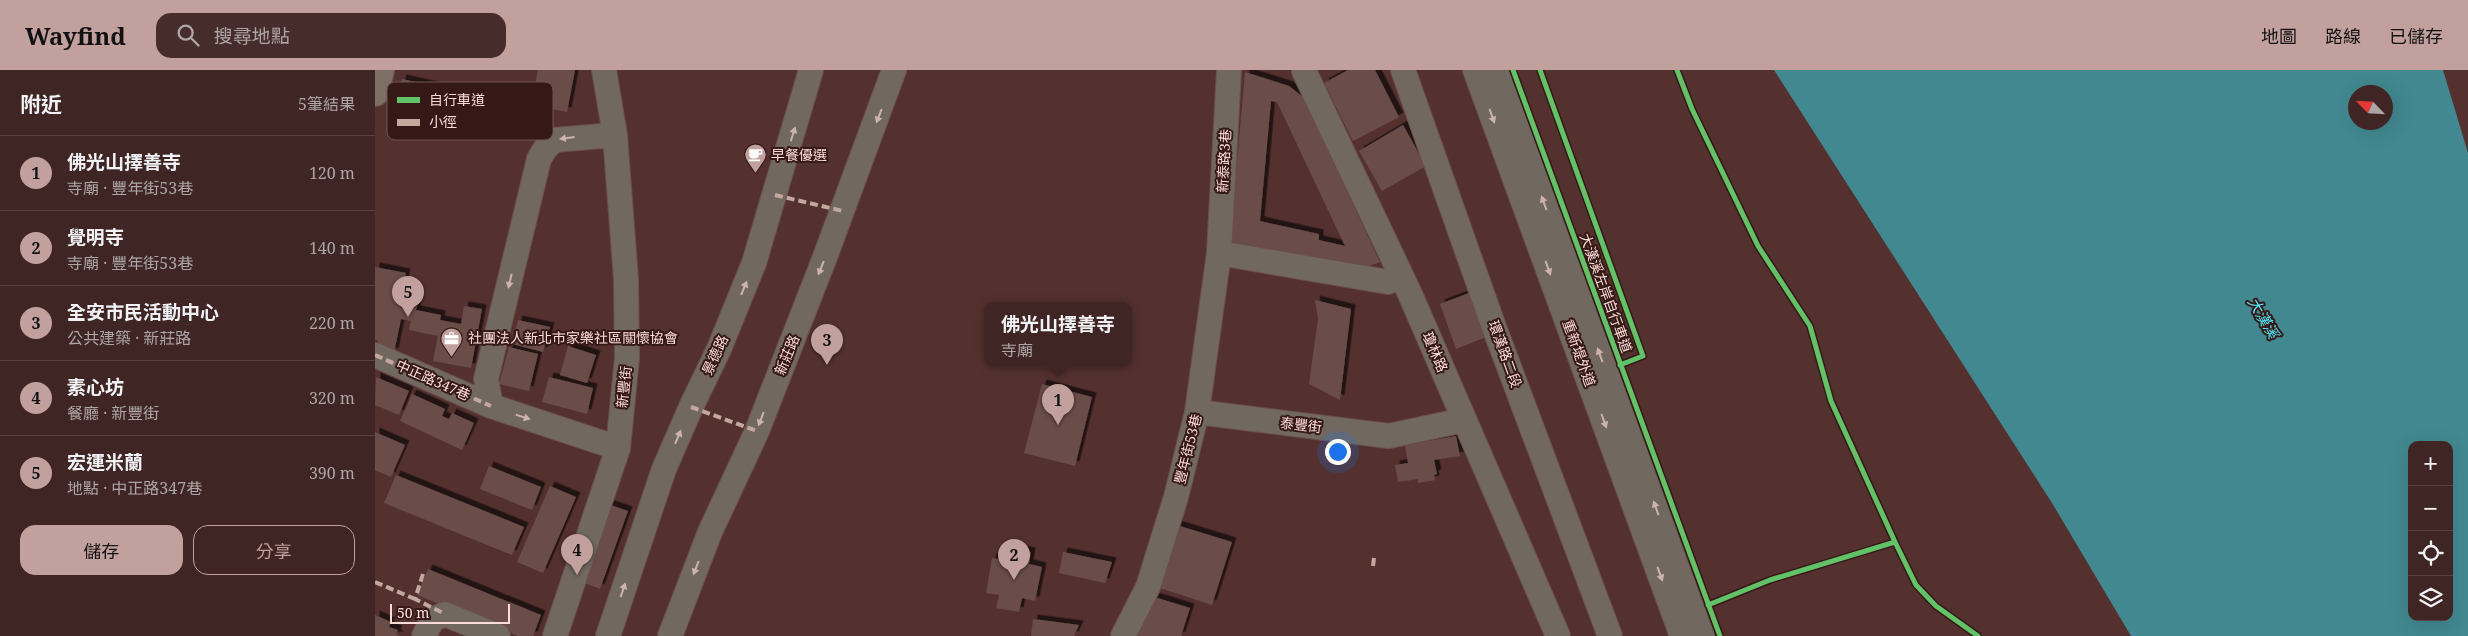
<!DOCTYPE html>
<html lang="zh-TW">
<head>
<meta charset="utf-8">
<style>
  body { margin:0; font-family:"Noto Serif","Noto Sans TC",serif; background:#462d2b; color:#f1f3f6 }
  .controls { position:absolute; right:15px; bottom:15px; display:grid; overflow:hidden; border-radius:10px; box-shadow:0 5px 20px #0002 }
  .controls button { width:45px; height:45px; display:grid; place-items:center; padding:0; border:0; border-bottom:1px solid #584241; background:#3f2523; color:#f1f3f6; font:25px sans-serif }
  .compass { position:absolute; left:1973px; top:15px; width:45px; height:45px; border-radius:50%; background:#3f2523; box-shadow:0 5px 20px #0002; rotate:295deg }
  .scale { position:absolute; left:15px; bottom:12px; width:120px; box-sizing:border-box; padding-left:5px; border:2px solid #fddcd8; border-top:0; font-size:14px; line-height:18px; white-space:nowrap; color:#fddcd8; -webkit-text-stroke:4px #351916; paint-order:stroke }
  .you { position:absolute; left:962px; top:381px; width:18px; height:18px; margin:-12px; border:4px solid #fff; border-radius:50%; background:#1a73e8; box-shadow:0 0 0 8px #1a73e833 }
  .badge { display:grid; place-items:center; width:32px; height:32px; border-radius:50%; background:#c2a09d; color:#111; font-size:16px; font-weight:700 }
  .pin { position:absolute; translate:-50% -41px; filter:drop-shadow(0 1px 2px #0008) }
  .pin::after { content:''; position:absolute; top:26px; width:18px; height:15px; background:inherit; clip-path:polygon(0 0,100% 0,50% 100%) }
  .popup { position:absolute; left:609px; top:232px; width:148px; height:65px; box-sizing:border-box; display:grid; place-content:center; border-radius:10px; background:#3f2523; filter:drop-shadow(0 1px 4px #0005); font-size:16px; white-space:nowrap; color:#ada5a6 }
  .popup b { font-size:19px; color:#f1f3f6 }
  .popup::after { content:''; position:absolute; left:50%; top:100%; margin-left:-10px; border:10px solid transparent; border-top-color:#3f2523 }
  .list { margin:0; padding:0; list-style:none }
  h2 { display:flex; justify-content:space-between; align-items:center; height:65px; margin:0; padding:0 20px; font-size:21px }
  h2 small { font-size:16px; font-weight:400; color:#ada5a6 }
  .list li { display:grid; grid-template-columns:32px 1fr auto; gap:15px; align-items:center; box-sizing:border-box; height:75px; padding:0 20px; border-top:1px solid #584241 }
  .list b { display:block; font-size:19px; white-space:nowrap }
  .list p { margin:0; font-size:16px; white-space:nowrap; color:#ada5a6 }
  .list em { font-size:16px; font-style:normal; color:#ada5a6 }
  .actions { display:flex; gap:10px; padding:15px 20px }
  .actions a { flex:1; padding:11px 0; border:1px solid #c2a09d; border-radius:15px; text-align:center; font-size:18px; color:#c2a09d }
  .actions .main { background:#c2a09d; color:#111 }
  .icon { flex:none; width:28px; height:28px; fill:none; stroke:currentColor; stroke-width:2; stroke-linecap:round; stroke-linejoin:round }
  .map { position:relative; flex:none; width:2093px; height:566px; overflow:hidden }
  header { display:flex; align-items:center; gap:30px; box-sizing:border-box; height:70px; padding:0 25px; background:#c2a09d; color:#111 }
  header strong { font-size:24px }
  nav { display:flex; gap:28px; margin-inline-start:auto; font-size:18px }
  .search { width:350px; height:45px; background:#462d2b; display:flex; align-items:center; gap:12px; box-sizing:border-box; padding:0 18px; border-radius:15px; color:#ada5a6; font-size:19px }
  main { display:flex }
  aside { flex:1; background:#3f2523 }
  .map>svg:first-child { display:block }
  .water { fill:#428890; fill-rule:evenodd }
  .building { fill:#6a4d4a; fill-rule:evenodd; filter:url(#shadow) }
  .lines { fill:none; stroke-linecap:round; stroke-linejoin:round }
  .minor-casing { stroke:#6c4f4d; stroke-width:26 }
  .major-casing { stroke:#6c4f4d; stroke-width:30 }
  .minor { stroke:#716860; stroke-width:24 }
  .major { stroke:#7d6f65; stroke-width:28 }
  .quiet { stroke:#c3a89e; stroke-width:4; stroke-dasharray:8 4; stroke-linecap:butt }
  .cycleway-casing { stroke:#351916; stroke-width:8 }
  .cycleway { stroke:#61c268; stroke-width:5 }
  .oneway { fill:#ccb3ae }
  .labels { text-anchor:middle; stroke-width:4; stroke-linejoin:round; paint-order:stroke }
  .poi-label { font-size:14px; fill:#fddcd8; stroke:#351916; text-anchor:start }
  .street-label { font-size:14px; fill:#fddcd8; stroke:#351916 }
  .water-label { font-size:15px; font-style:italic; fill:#50ecfe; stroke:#351916 }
  .key { fill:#351916; stroke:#715450; stroke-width:1 }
  .key-label { font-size:14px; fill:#fddcd8 }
</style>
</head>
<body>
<header>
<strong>Wayfind</strong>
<div class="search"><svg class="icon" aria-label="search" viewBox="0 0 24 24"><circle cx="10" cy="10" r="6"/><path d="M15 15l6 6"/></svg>搜尋地點</div>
<nav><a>地圖</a><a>路線</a><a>已儲存</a></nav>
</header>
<main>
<aside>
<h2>附近<small>5筆結果</small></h2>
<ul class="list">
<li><span class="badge">1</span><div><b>佛光山擇善寺</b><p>寺廟 · 豐年街53巷</p></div><em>120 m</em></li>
<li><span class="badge">2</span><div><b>覺明寺</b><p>寺廟 · 豐年街53巷</p></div><em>140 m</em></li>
<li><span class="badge">3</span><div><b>全安市民活動中心</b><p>公共建築 · 新莊路</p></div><em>220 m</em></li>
<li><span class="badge">4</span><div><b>素心坊</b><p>餐廳 · 新豐街</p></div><em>320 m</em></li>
<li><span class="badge">5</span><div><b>宏運米蘭</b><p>地點 · 中正路347巷</p></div><em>390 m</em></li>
</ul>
<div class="actions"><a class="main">儲存</a><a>分享</a></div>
</aside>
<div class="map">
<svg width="2093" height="566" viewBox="0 0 2093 566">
  <defs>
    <filter id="shadow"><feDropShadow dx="4.5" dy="-4.5" stdDeviation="0" flood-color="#0009"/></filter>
  </defs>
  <rect width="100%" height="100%" fill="#54312f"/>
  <!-- water -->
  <path class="water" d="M1399,0H2068L2093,83V566H1756L1677,433ZM1980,22H2010V52H1980ZM2037,375H2074V547H2037Z"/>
  <!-- building -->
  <path class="building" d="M163,0H200L192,42L156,35Z
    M973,0H1000L1024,47L978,71L949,13Z
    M870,2L914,16L928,27L1005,192L983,200L855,172ZM896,31L902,32L970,176L944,170V164L885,151Z
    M27,9L63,17L57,44L21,36Z
    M67,27L101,35L94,65L59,57Z
    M1028,55L1051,96L1007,121L984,81Z
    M0,197L31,203L24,233L42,236L41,240L66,245L65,250L86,254L89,236L107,239L96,298L58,291L63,266L34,260L36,251L26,249L19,283L1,280L3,270H0Z
    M1094,223L1111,267L1081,279L1065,234Z
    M940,230L976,239L965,330L934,314L943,249Z
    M143,250L175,257L168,282L137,274Z
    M193,276L221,285L212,313L185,305Z
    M134,277L163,284L154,321L124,314Z
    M1,307L34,321L24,345L0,335Z
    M174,307L218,318L212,344L167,332Z
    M667,314L717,327L700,396L649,383Z
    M37,324L70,339L67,346L74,349L77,343L99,353L87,380L25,351Z
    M0,362L30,375L16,407L0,400Z
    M1081,366L1085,386L1059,390L1062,404L1059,405L1060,410L1043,413V409L1023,412L1020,395L1033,393L1030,375Z
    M114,396L166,417L157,440L105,419Z
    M21,405L149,457L137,485L9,433Z
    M175,416L201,427L168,503L142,492Z
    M230,433L253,441L225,519L202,510Z
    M798,454L857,472L837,535L779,516Z
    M633,477L656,482L654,494L667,497L660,531L647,528L644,542L621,538L624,525L611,523L617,488L631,490Z
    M688,482L737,492L730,513L684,503Z
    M53,499L166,545L158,566H143L42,525Z
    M776,526L815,538L806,566H763Z
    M0,545L16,552L14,557L23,560L21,563L24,566H0Z
    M658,549L704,555L699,566H656Z"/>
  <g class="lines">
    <defs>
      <path id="minor" d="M1028,0L1119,257L1235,566
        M1100,0L1307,566
        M1121,0L1327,566
        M929,1L1035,224L1183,566
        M240,65L179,70L170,79L164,89L111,309L116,336L243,378
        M844,183L1013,212L1026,206
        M0,285L116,336
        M822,342L1014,366L1089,350
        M49,566L57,550L70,544L123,566
        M180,566L243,378L252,288L251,209L240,65L229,0
        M233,566L289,399L316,337L344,279L379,193L436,0
        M295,566L335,462L382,361L450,187L519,0
        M748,566L773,517L801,427L822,342L844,183L854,0"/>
      <path id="major" d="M0,22L5,0"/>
    </defs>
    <!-- minor casing -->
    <use href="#minor" class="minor-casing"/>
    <!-- major casing -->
    <use href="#major" class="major-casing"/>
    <!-- minor -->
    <use href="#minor" class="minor"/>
    <!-- major -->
    <use href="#major" class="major"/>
    <!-- quiet -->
    <path class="quiet" d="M400,125L468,141
      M0,285L116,336
      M316,337L382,361
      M998,496L999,488
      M48,504L40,529L70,544
      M0,512L40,529"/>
    <defs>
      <path id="cycleway" d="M1138,0L1345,566
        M1165,0L1268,286L1245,295
        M1302,0L1317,39L1383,176L1435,256L1456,331L1520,472
        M1333,535L1395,510L1520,472L1541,515L1561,536L1603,566"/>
    </defs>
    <!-- cycleway casing -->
    <use href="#cycleway" class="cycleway-casing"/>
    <!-- cycleway -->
    <use href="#cycleway" class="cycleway"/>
  </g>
  <!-- one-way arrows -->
  <defs><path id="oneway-solid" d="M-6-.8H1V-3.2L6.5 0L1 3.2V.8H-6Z" transform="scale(1.25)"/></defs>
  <g class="oneway">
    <use href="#oneway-solid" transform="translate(504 46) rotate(111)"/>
    <use href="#oneway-solid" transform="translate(1117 46) rotate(70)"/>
    <use href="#oneway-solid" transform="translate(418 64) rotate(-73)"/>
    <use href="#oneway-solid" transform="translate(192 68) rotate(173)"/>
    <use href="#oneway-solid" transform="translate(1169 133) rotate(-110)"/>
    <use href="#oneway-solid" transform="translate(446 198) rotate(112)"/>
    <use href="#oneway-solid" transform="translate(1173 198) rotate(70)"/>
    <use href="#oneway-solid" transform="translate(135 211) rotate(103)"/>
    <use href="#oneway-solid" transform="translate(369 218) rotate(-68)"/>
    <use href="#oneway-solid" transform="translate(1225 285) rotate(-110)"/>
    <use href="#oneway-solid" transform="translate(148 347) rotate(18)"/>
    <use href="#oneway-solid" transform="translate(386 349) rotate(111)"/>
    <use href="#oneway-solid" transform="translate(1229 351) rotate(70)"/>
    <use href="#oneway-solid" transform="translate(303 367) rotate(-67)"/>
    <use href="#oneway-solid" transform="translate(1281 438) rotate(-110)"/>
    <use href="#oneway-solid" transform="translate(321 498) rotate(111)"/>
    <use href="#oneway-solid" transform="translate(1285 504) rotate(70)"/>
    <use href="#oneway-solid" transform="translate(248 520) rotate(-72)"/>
  </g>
  <!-- icons -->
  <defs>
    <symbol id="cafe-pin" viewBox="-11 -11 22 30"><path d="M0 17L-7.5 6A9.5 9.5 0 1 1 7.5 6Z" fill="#c2a09d" stroke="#351916"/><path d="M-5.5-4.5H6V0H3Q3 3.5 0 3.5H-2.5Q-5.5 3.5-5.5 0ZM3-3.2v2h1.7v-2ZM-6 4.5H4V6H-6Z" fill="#fff"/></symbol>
    <symbol id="office-pin" viewBox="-11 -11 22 30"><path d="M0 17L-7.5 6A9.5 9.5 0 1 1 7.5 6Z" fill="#c2a09d" stroke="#351916"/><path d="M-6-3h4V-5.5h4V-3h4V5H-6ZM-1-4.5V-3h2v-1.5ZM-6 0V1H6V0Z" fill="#fff"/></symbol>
  </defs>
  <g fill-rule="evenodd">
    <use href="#cafe-pin" x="368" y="72" width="25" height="34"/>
    <use href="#office-pin" x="64" y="256" width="25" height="34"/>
  </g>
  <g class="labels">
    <!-- poi labels -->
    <g class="poi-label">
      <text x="396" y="90">早餐優選</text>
      <text x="93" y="273">社團法人新北市家樂社區關懷協會</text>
    </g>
    <!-- street labels -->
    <g class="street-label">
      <text transform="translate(849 91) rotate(-87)" y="5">新泰路3巷</text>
      <text transform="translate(1231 223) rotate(70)" y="5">大漢溪左岸自行車道</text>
      <text transform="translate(1060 282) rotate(67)" y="5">瓊林路</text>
      <text transform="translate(1204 283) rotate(70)" y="5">重新堤外道</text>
      <text transform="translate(1130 284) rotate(70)" y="5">環漢路二段</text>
      <text transform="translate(340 285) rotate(-65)" y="5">景德路</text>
      <text transform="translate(412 285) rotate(-68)" y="5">新莊路</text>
      <text transform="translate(58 310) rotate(24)" y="5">中正路347巷</text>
      <text transform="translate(249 317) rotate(-84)" y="5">新豐街</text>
      <text transform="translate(926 355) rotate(7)" y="5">泰豐街</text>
      <text transform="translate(813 379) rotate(-76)" y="5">豐年街53巷</text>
    </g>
    <!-- water labels -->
    <g class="water-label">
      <text transform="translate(1888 248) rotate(59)" y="5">大漢溪</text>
    </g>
  </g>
  <!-- legend -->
  <rect x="12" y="12" width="166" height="58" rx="8" class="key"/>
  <rect x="22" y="27" width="23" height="6" fill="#61c268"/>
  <rect x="22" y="49" width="23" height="7" fill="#c3a89e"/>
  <g class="key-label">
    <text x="54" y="35">自行車道</text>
    <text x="54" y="57">小徑</text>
  </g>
</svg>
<div class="controls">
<button>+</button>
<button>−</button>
<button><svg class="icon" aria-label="locate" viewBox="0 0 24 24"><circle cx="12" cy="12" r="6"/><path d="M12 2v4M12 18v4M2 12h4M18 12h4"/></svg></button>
<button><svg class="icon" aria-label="layers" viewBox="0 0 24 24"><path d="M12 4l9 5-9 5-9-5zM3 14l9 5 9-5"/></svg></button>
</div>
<svg class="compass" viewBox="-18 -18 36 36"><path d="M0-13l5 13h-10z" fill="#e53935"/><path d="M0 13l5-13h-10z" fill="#ada5a6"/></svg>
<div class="scale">50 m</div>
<div class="you"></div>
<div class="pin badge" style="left:683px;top:355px">1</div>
<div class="popup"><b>佛光山擇善寺</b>寺廟</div>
<div class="pin badge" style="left:639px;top:510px">2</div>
<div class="pin badge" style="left:452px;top:295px">3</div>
<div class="pin badge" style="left:202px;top:505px">4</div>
<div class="pin badge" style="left:33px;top:247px">5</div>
</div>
</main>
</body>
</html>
